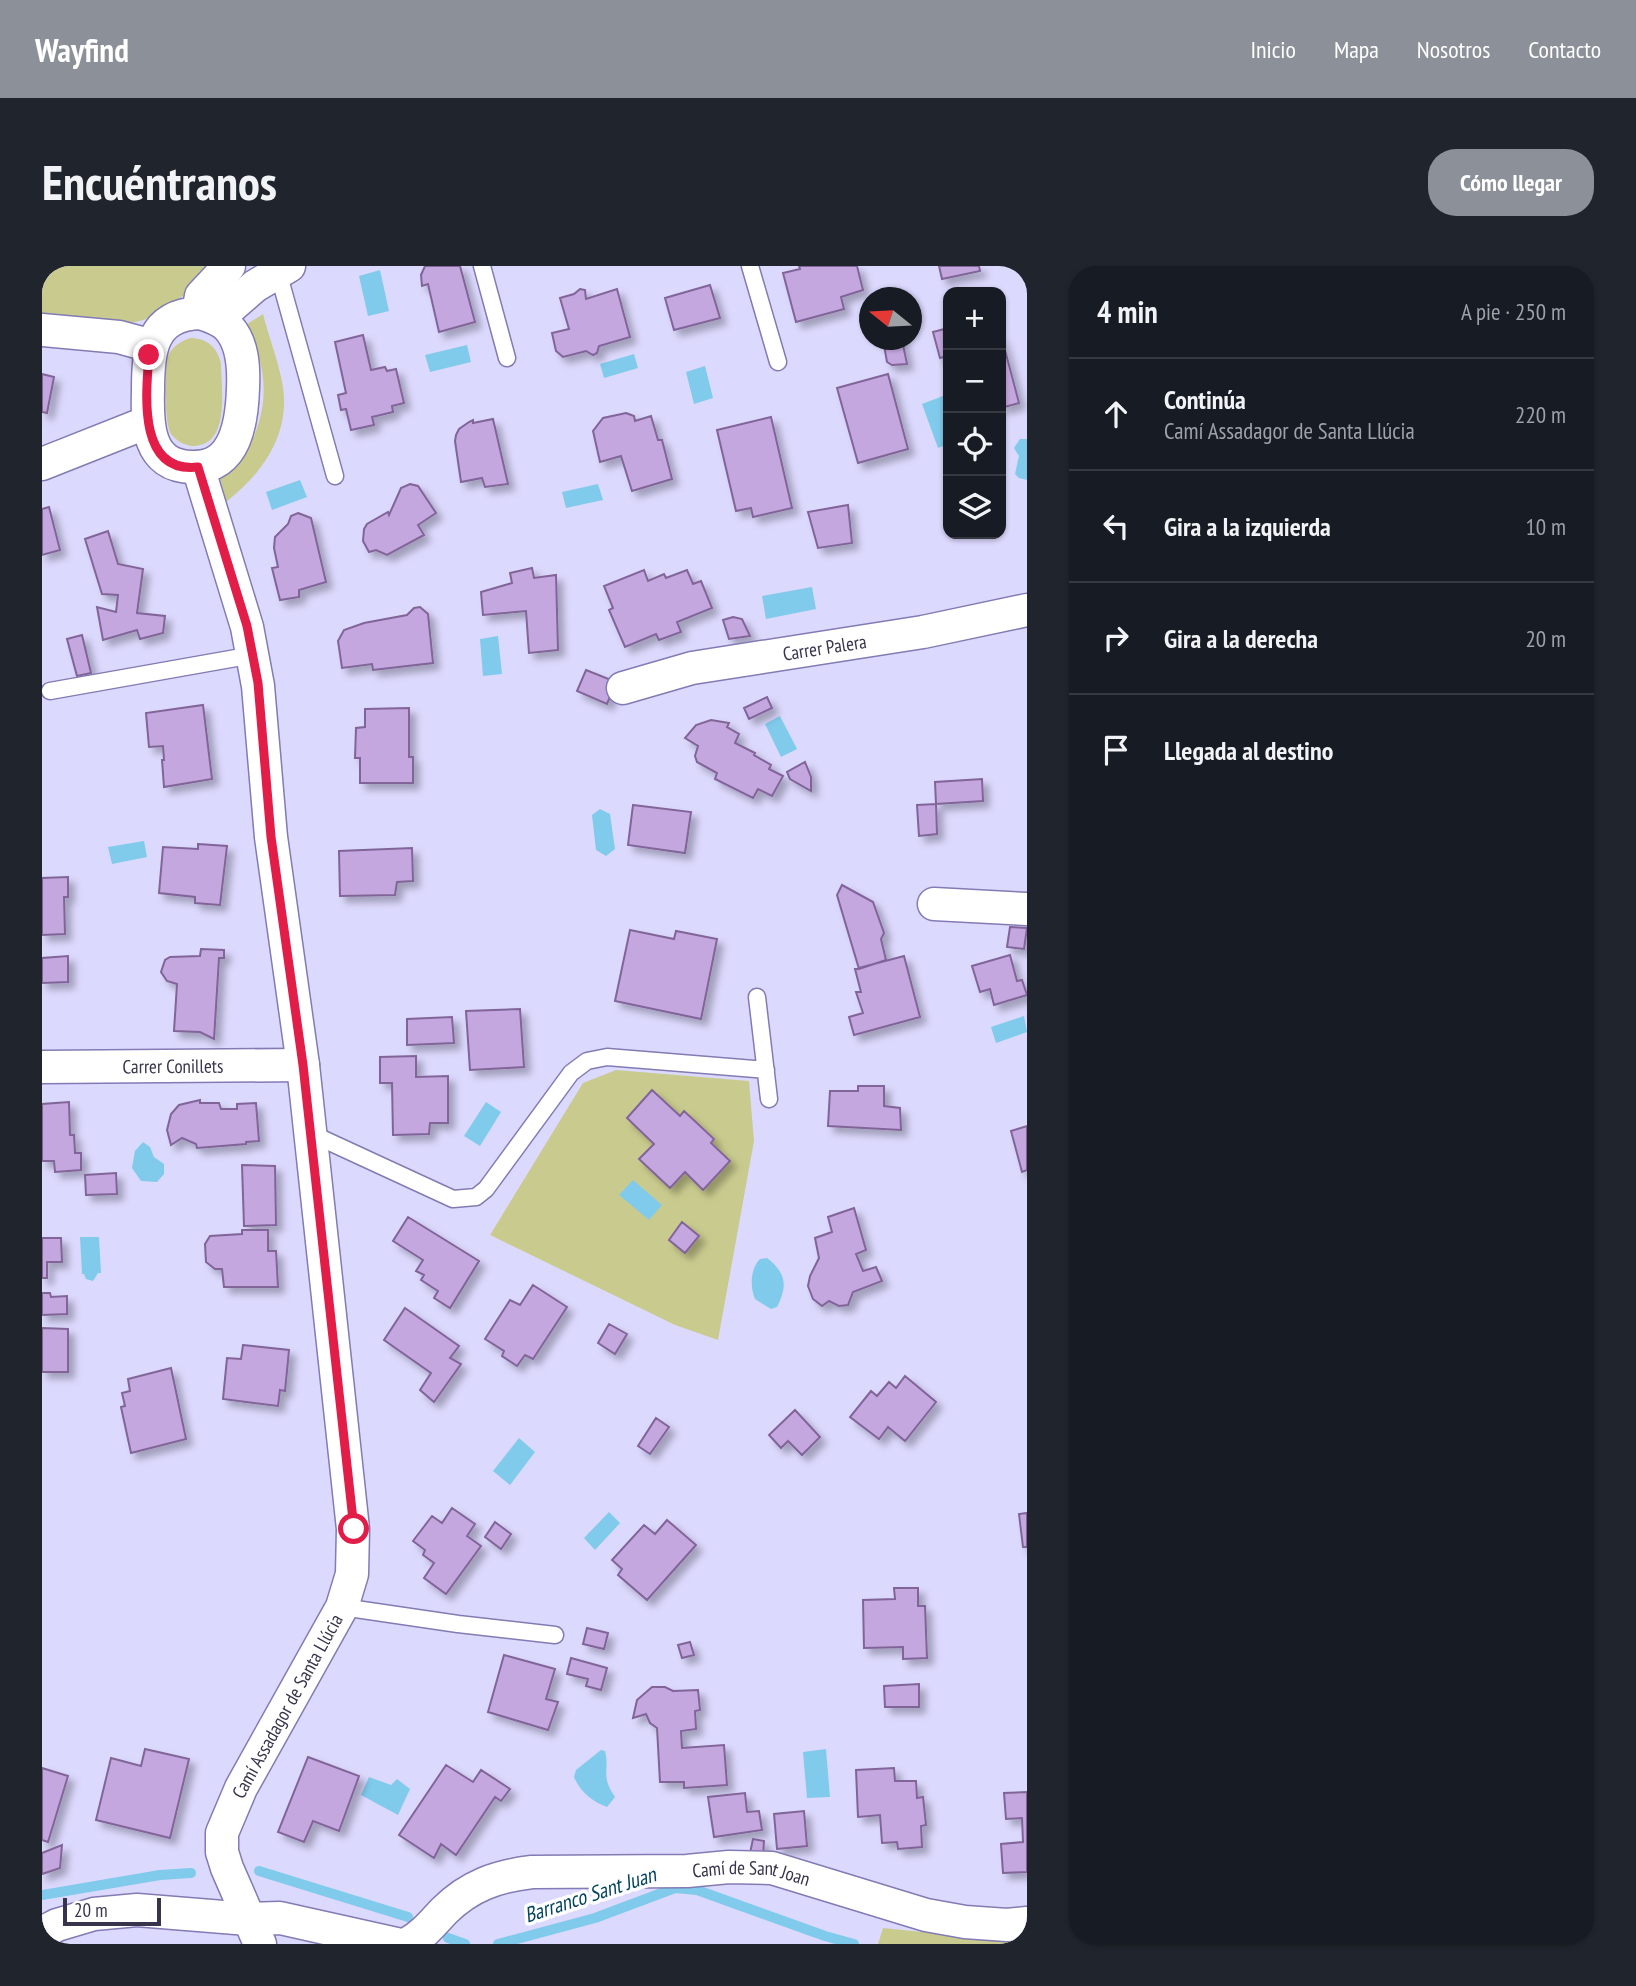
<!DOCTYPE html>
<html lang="es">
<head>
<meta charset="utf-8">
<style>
  body { margin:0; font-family:"PT Sans Narrow",sans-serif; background:#20242c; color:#f1f3f6 }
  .controls { position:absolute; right:21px; top:21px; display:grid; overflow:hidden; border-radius:14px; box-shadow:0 2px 5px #0004 }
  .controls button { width:63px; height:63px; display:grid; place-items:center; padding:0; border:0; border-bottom:2px solid #363941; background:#171b24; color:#f1f3f6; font:35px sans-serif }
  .compass { position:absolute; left:817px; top:21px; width:63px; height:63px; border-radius:50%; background:#171b24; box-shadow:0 2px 5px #0004; rotate:288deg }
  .scale { position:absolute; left:21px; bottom:18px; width:98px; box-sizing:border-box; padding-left:7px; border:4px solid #37344c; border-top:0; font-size:19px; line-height:24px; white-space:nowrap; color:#37344c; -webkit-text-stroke:5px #fff; paint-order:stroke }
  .stop { position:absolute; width:21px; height:21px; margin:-16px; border:5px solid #e11d48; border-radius:50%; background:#fff }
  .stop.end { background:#e11d48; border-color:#fff; box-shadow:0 2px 7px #0008 }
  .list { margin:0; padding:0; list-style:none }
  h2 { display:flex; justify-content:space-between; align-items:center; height:91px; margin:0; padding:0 28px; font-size:30px }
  h2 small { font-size:23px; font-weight:400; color:#9ea1a6 }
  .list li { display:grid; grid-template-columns:46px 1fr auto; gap:21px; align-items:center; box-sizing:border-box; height:112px; padding:0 28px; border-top:2px solid #363941 }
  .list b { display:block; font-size:26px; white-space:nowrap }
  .list p { margin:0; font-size:23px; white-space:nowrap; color:#9ea1a6 }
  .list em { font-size:23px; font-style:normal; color:#9ea1a6 }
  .icon { flex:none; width:38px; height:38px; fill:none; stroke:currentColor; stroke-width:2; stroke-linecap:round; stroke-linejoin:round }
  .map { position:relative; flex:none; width:985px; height:1678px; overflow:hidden; border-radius:28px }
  header { display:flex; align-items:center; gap:42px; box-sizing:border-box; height:98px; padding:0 35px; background:#8c9099; color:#fff }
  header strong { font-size:33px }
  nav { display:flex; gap:38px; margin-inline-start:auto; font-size:24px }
  .intro { display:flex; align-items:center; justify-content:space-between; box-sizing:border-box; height:168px; padding:0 42px }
  h1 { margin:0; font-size:49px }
  .button { padding:18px 32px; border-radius:28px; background:#8c9099; color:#fff; font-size:24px; font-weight:700 }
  main { display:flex; gap:42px; padding:0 42px }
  aside { flex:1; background:#171b24; border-radius:28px; box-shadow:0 2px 5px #0004 }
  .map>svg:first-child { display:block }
  .green { fill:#c9cb8e }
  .water { fill:#80caec }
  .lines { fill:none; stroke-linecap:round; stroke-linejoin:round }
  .stream { stroke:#80caec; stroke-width:10 }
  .building { fill:#c5a7df; stroke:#816599; stroke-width:2; filter:url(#shadow) }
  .service-casing { stroke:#827bb4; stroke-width:19 }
  .minor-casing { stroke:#827bb4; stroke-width:35 }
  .service { stroke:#fff; stroke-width:16 }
  .minor { stroke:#fff; stroke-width:32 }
  .route { stroke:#e11d48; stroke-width:9 }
  .labels { text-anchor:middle; stroke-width:7; stroke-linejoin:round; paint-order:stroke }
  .street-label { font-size:19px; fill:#37344c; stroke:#fff }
  .water-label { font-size:21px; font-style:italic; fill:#03455c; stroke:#fff }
</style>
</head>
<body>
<header>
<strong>Wayfind</strong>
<nav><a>Inicio</a><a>Mapa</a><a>Nosotros</a><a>Contacto</a></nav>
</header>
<div class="intro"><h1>Encuéntranos</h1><a class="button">Cómo llegar</a></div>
<main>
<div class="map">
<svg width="985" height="1678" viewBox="0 0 985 1678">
  <defs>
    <filter id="shadow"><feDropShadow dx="6" dy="6" stdDeviation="3.5" flood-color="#0004"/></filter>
  </defs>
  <rect width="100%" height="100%" fill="#dcd9fe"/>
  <!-- green -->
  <path class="green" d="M0,0H173C152,19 131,43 104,53C72,64 33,55 0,53Z
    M221,48C227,72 237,96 241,121C248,169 220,208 184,236L178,212C211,191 227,144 220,105C217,89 211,74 205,58Z
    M148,72C165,72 175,81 179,97C179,122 189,179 152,180C143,180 134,175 129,168C122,157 122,100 127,88C132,79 140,75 148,72Z
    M574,804L707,815L712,875L676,1074L633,1059L448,969L541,817Z
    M841,1662L949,1673L985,1672V1678H836Z"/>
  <!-- water -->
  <path class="water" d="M338,4L347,45L326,50L317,10Z
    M425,79L429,96L388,106L383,89Z
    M592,88L596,102L562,112L558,98Z
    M663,100L671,132L652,138L644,106Z
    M901,130L906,143V178L896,182L880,138Z
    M978,173H985V214L977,212L973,208L977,190L972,182Z
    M258,214L265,231L230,244L224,226Z
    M556,218L561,234L524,242L520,226Z
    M770,321L774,343L724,353L720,330Z
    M456,370L460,408L441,410L438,373Z
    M738,450L755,483L739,491L723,458Z
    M558,543L568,548L573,583L564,590L554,584L550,549Z
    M102,575L105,591L70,598L66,581Z
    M982,750L985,766L954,777L949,761Z
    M444,836L459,846L438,880L422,870Z
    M101,876L108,881L112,891L122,898V908L115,916L99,915L90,902L93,885Z
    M591,914L620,939L607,954L577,929Z
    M38,971H57L59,1007H56L51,1015L44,1013L42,1008H40Z
    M725,992C744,1007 746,1019 735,1041L729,1043L713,1033C708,1021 708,1003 718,993Z
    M477,1172L493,1186L468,1219L451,1205Z
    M567,1246L578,1257L553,1284L542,1272Z
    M784,1483L788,1531L765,1532L761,1486Z
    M559,1484L563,1485C568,1505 558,1509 573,1531L565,1541C550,1535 539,1527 532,1511L534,1504Z
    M327,1511L349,1519L355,1513L368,1523L356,1549L319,1529Z"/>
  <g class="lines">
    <!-- stream -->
    <path class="stream" d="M217,1605L366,1651
      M0,1629L118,1609L149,1607
      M406,1672L423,1678
      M456,1678L553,1652L633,1622L655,1624L783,1670L812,1678"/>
  </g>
  <!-- building -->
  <path class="building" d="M383,0H418L433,56L397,66L386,18L380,20L379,9Z
    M757,0H815L821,24L799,31L802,43L754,56L741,7L758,3Z
    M897,0H937L938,5L900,13Z
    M668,19L678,52L632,64L623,32Z
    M538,23L543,24L544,33L575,23L588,71L557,80L555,87L551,89L544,85L521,91L514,85L510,67L527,63L518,32L532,28Z
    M906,62V90L898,92L891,66Z
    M321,69L329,104L343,101L345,105L354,103L362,137L350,140L351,146L330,151L332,159L309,164L304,143L299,144L296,129L304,127L293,76Z
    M959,69L977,137L959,142Z
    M841,74H860L865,98L850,99L845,96Z
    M0,108L12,111L5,147L0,146Z
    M846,108L866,183L816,197L795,122Z
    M584,147L592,150L593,155L609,150L616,174H620L630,213L590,225L579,190L558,196L551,165L561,152Z
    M729,151L750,242L711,251L709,242L694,245L675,164Z
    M451,153L466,218L443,221L440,212L419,216L413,175L414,169L417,163L427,156L431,154V157Z
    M368,218L376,220L394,247L376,259L382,269L345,289L334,284L327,286L321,275L322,263L325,258L346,246L347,249L359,222Z
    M806,239L810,277L776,282L766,246Z
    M7,241L18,284L0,289V243Z
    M256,247L269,252L284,316L257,324V331L238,334L230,302L236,301L232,282L233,271L246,258L249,250Z
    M66,265L76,298L101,303L95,347L123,350L121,367L98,373L95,364L61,374L55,341L74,346L76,329L60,328L43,273Z
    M490,302L492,312L514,309L516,384L487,387L484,345L441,349L439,326L470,317L468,307Z
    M602,304L606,315L622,308L624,312L645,304L651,318L659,315L670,342L635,356L639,366L617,374L614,368L583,381L567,344L571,342L562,320Z
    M378,341L386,348L391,397L331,404L330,398L300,402L296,375L302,364L322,357L365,349L372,342Z
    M691,351L700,353L708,370L687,373L681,354Z
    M40,369L49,407L35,410L25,373Z
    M544,404L574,416L565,438L535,425Z
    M725,431L730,442L707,453L702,442Z
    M161,439L170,513L122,521L120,494H122L121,480L107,481L104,447Z
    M367,442V491H371V517H318V492H313L314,462L323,461V443Z
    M669,454L687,457L685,461L697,468L693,477L713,487L712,489L729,499L727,503L741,510L730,530L716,523L711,532L673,513L675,507L655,496L653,490L656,480L643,472L654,459Z
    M763,496L769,511V525L748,513L745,506Z
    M940,513L941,535L894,538L893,516Z
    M894,538L895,568L877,570L875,539Z
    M591,539L649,546L643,587L586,579Z
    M156,578L185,580L178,639L153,637V631L117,627L121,581L156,583Z
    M370,582L371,615L355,616L353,629L298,630L297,585Z
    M26,611V631H22L23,668L0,669V612Z
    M800,619L831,636L842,667L839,673L844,694L817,703L795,629Z
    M968,661L985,662L982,683L965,681Z
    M588,664L632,673L634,665L675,673L659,753L573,735Z
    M159,683L182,684V692H177L172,773L158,766L132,765L135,718L125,715L119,706L123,694L128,691L158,690Z
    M968,689L975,715L980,714L985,729L952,739L948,723L938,726L930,700Z
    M26,690V716L0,717V692Z
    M862,690L878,751L812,769L807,751L821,747L814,726H819L813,703Z
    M478,743L482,801L428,804L424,745Z
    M410,751L412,777L365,779V753Z
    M374,790V811L406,810V857H388L387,868L351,869L350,817H338V791Z
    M816,820H842V840L858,842L859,864L786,860L788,825H816Z
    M610,824L638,850L642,845L672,873L669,877L688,895L661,924L643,906L628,922L597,893L612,878L585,852Z
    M158,834V837H177L179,843H195V838L214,837L217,875L204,876V878L155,882L154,878L140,872L129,879L125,864L129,848L137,839Z
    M27,836L28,869H32L33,887H39V904L13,906L12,895H0V838Z
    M985,860V904L980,906L969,865Z
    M200,899L233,900L234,959L202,960Z
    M74,907L75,928L44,929L43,909Z
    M812,942L824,984L814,988L821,1005L834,1001L840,1015L811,1026L806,1039L797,1040L787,1035L780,1040L771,1033L766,1020L768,1010L777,992L773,972L790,966L786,951Z
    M366,951L437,995L408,1042L392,1032L396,1025L379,1014L382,1009L374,1005L381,994L351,975Z
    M640,956L657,970L643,987L627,974Z
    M200,964H226V985H234L236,1021H182L180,1003H173L164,996L163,978L168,970L200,968Z
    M0,972H19L20,996H5V1012H0Z
    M491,1019L525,1041L491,1093L483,1089L475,1100L460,1090L462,1085L443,1073L468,1034L478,1039Z
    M0,1027H8L9,1031L25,1030V1048L0,1049Z
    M363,1042L417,1080L408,1092L419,1098L392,1136L378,1124L389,1107L342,1074Z
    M567,1058L585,1068L573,1088L556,1077Z
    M0,1062L26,1063V1106H0Z
    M201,1079L247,1084L243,1125L238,1124L236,1140L181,1133L185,1092L199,1093Z
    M129,1102L144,1173L89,1187L79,1141L83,1140L80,1127L88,1125L86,1113Z
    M863,1110L894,1136L863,1175L846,1161L837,1173L808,1151L829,1125L835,1130L847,1116L854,1122Z
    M753,1144L778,1171L760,1189L746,1175L739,1182L727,1169Z
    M614,1152L627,1161L608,1188L596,1180Z
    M410,1242L433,1258L425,1270L439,1280L404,1328L382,1312L392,1297L381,1289L383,1284L371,1275L390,1250L400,1257Z
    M985,1247V1281H981L977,1248Z
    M625,1254L654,1279L605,1334L576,1309L580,1303L570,1294L602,1259L613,1268Z
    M453,1256L469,1268L459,1283L443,1271Z
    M852,1322H876V1340H883L885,1392L861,1393V1381L822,1382L821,1334L853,1333Z
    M545,1362L566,1367L562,1383L541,1378Z
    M648,1376L652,1389L640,1392L636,1379Z
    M462,1389L513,1403L504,1433L516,1436L506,1464L446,1446Z
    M529,1392L565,1402L559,1424L544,1420L546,1413L525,1408Z
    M877,1418V1441H843L842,1420Z
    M610,1421H623L631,1425L656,1424L658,1444L653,1445L654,1463L639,1465L640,1482L682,1479L685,1519L642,1522V1516H618L615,1462L608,1457L604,1448L591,1452L595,1434Z
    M103,1483L147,1493L128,1572L54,1554L69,1492L99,1500Z
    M266,1491L317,1510L297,1565L271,1555L262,1576L236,1566Z
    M404,1499L431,1516L439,1504L468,1523L459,1535L453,1531L414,1589L399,1578L392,1592L357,1569Z
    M0,1502L26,1510L6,1576L0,1574Z
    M852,1502L853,1515H874L875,1532L881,1531L884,1559L879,1560L880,1581L856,1583L855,1576L840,1577L838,1549L816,1551L814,1504Z
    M985,1526V1606L961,1607L959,1578L981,1576L980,1552L964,1553L962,1527Z
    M703,1527L705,1546L717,1545L720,1564L672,1571L666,1531Z
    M762,1545L765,1580L735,1583L732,1548Z
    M711,1573L722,1575L721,1590L708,1587Z
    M20,1579L18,1602L0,1608V1587Z"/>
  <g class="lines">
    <defs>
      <path id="service" d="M440,0L465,92
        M708,0L736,96
        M236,6L293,210
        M8,425L211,389
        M715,731L727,833
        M268,867L411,933L434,931L444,923L529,807L545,795L565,791L724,804
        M300,1341L416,1358L513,1369"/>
      <g id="minor">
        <path d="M156,47L159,30L187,0"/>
        <path d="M158,47C168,50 178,53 186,61C201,77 202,101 201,122C200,155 194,203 150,201C105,200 105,158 106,124C106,85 109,49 158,47Z"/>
        <path d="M175,53L213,20L247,0"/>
        <path d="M0,64L77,71L110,80"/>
        <path d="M0,198L106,156"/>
        <path d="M156,201L205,361L216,420L229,571L261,799L311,1263L310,1308L300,1341L199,1522L180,1567V1586L185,1602L218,1678"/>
        <path id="s1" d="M581,422L650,402L881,366L985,344"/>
        <path d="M892,638L985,643"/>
        <path id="s2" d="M0,801L261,799"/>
        <path d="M0,1667L15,1659L52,1648L95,1644L206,1653L238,1652L355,1678"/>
        <path id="s3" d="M365,1678C380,1670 390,1658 402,1645C427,1620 455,1610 490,1606L645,1605L687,1601L730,1602L884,1649L923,1656L965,1659L985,1657"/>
      </g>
    </defs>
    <!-- service casing -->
    <use href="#service" class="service-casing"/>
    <!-- minor casing -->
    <use href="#minor" class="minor-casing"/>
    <!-- service -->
    <use href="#service" class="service"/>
    <!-- minor -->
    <use href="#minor" class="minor"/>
  </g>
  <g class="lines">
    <!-- route -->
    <path class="route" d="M107,89C104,127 95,208 156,201L205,360L216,417L229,571L261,799L312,1263"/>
  </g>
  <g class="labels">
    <!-- street labels -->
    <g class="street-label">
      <text dy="7" stroke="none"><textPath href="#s1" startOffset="206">Carrer Palera</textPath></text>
      <text dy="7" stroke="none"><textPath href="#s2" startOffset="131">Carrer Conillets</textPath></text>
      <text transform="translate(245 1440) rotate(-61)" y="7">Camí Assadagor de Santa Llúcia</text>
      <text dy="7" stroke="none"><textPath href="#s3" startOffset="368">Camí de Sant Joan</textPath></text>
    </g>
    <!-- water labels -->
    <g class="water-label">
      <text transform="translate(548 1629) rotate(-18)" y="7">Barranco Sant Juan</text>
    </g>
  </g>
</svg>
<div class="controls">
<button>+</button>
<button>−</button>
<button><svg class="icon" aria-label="locate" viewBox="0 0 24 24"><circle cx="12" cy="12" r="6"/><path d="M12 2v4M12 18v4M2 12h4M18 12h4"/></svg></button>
<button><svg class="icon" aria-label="layers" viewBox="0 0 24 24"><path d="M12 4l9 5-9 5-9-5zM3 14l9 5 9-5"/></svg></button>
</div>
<svg class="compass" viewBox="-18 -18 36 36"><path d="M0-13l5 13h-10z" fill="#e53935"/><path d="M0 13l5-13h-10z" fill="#9ea1a6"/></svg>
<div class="scale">20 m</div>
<div class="stop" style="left:312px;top:1263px"></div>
<div class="stop end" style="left:107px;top:89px"></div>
</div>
<aside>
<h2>4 min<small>A pie · 250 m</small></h2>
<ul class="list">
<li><svg class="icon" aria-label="ahead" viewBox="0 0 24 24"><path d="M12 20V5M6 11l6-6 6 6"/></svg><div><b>Continúa</b><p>Camí Assadagor de Santa Llúcia</p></div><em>220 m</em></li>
<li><svg class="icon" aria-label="left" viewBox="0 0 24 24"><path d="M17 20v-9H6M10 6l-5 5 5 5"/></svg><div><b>Gira a la izquierda</b></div><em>10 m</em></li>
<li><svg class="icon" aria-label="right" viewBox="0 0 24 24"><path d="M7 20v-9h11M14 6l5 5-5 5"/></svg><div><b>Gira a la derecha</b></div><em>20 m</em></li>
<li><svg class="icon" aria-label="arrive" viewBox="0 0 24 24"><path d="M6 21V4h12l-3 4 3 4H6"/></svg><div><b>Llegada al destino</b></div></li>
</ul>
</aside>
</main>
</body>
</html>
